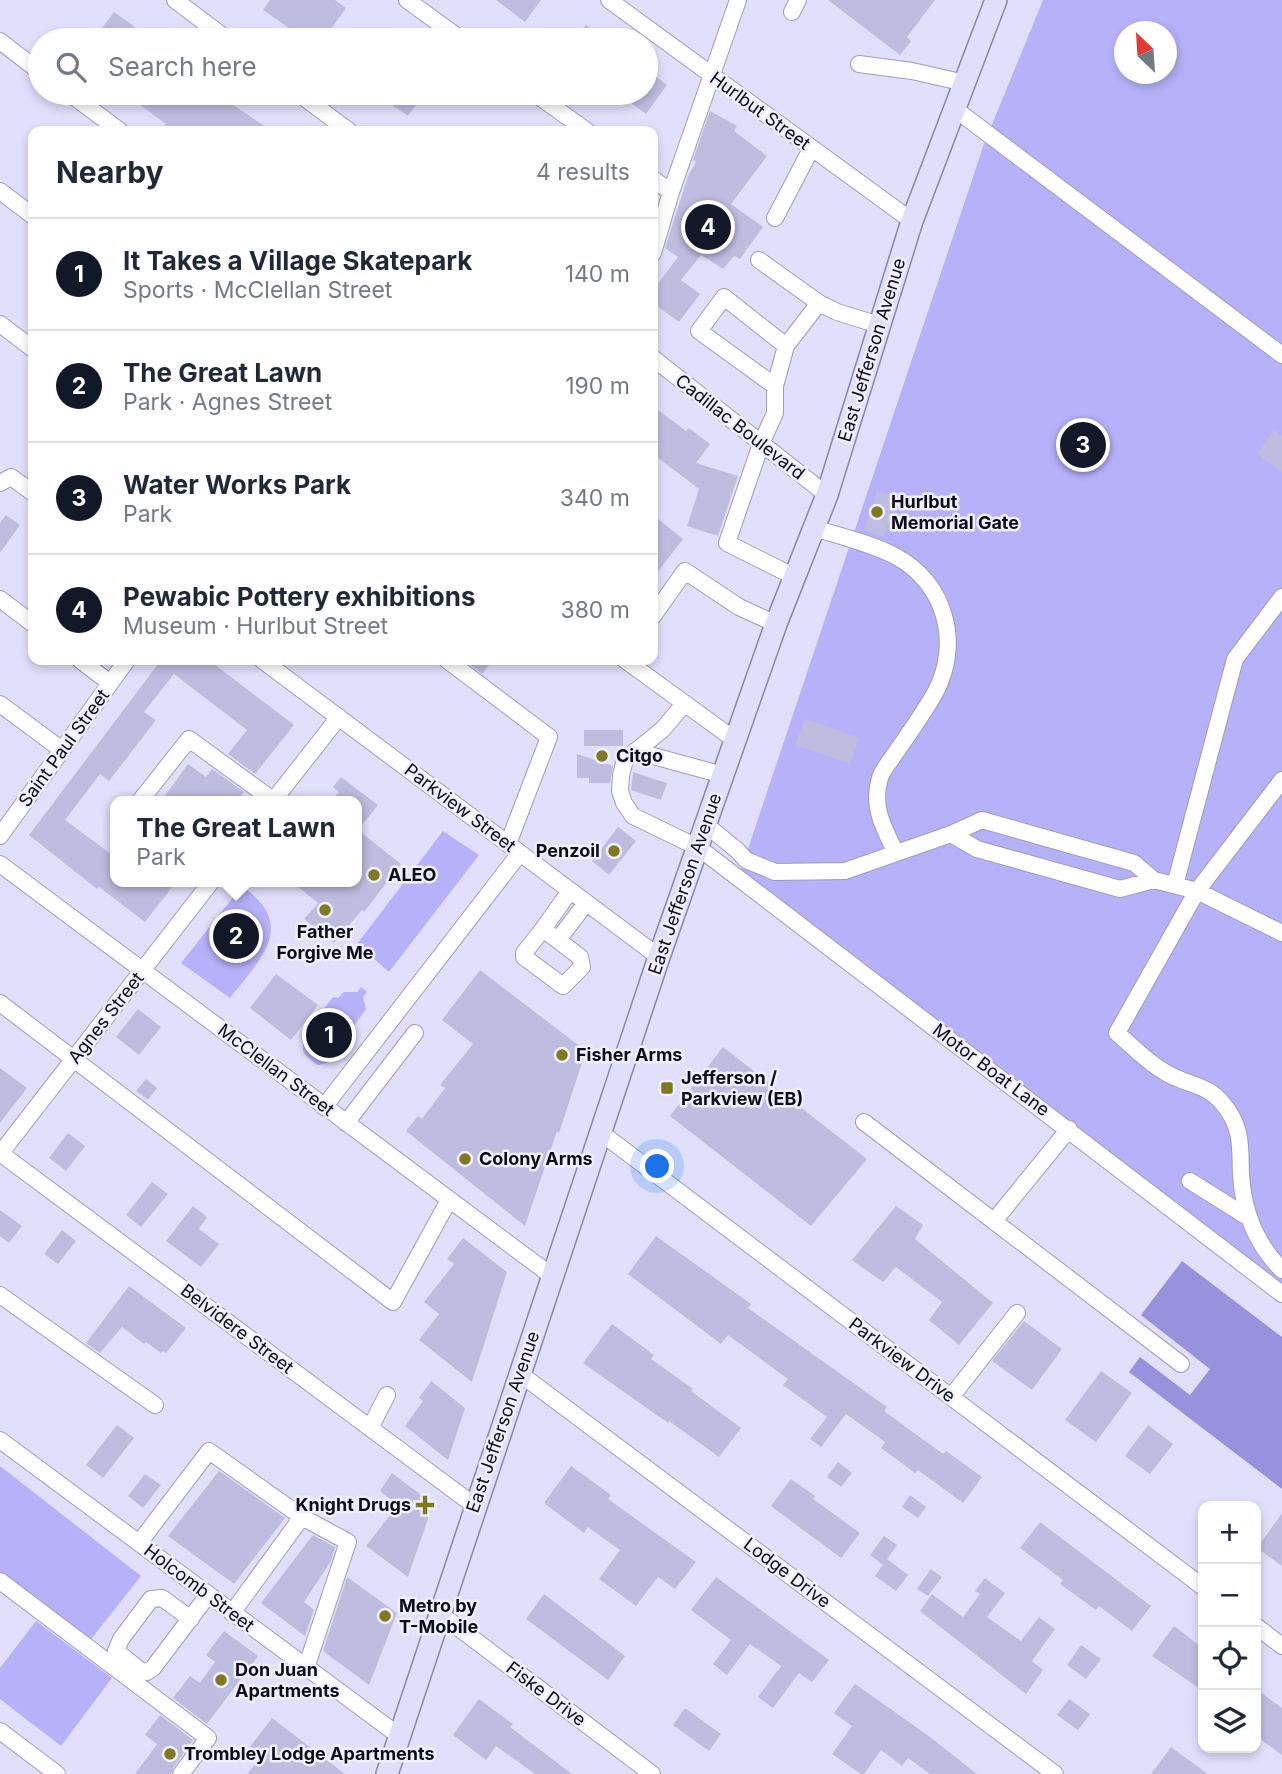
<!DOCTYPE html>
<html lang="en">
<head>
<meta charset="utf-8">
<style>
  body { margin:0; font-family:Inter,sans-serif; background:#f6f6f7; color:#1f2937 }
  .controls { position:absolute; right:21px; bottom:21px; display:grid; overflow:hidden; border-radius:14px; box-shadow:0 4px 10px #0003 }
  .controls button { width:63px; height:63px; display:grid; place-items:center; padding:0; border:0; border-bottom:2px solid #e0e1e3; background:#fff; color:#1f2937; font:35px sans-serif }
  .compass { position:absolute; left:1114px; top:21px; width:63px; height:63px; border-radius:50%; background:#fff; box-shadow:0 4px 10px #0003; rotate:335deg }
  .you { position:absolute; left:658px; top:1167px; width:24px; height:24px; margin:-18px; border:5px solid #fff; border-radius:50%; background:#1a73e8; box-shadow:0 0 0 10px #1a73e833 }
  .badge { display:grid; place-items:center; width:46px; height:46px; border-radius:50%; background:#111827; color:#fff; font-size:23px; font-weight:700 }
  .pin { position:absolute; translate:-50% -50%; border:4px solid #fff; box-shadow:0 2px 7px #0006 }
  .popup { position:absolute; left:110px; top:796px; width:252px; height:91px; box-sizing:border-box; display:grid; place-content:center; border-radius:14px; background:#fff; filter:drop-shadow(0 2px 5px #0005); font-size:23px; white-space:nowrap; color:#747a83 }
  .popup b { font-size:26px; color:#1f2937 }
  .popup::after { content:''; position:absolute; left:50%; top:100%; margin-left:-14px; border:14px solid transparent; border-top-color:#fff }
  .list { margin:0; padding:0; list-style:none }
  h2 { display:flex; justify-content:space-between; align-items:center; height:91px; margin:0; padding:0 28px; font-size:30px }
  h2 small { font-size:23px; font-weight:400; color:#747a83 }
  .list li { display:grid; grid-template-columns:46px 1fr auto; gap:21px; align-items:center; box-sizing:border-box; height:112px; padding:0 28px; border-top:2px solid #e0e1e3 }
  .list b { display:block; font-size:26px; white-space:nowrap }
  .list p { margin:0; font-size:23px; white-space:nowrap; color:#747a83 }
  .list em { font-size:23px; font-style:normal; color:#747a83 }
  .icon { flex:none; width:38px; height:38px; fill:none; stroke:currentColor; stroke-width:2; stroke-linecap:round; stroke-linejoin:round }
  .map { position:relative; flex:none; width:1282px; height:1774px; overflow:hidden }
  .search { position:absolute; background:#fff; box-shadow:0 4px 10px #0003; left:28px; top:28px; width:630px; height:77px; display:flex; align-items:center; gap:18px; box-sizing:border-box; padding:0 24px; border-radius:38px; color:#747a83; font-size:26px }
  .panel { position:absolute; background:#fff; box-shadow:0 4px 10px #0003; left:28px; top:126px; width:630px; height:539px; border-radius:14px }
  .map>svg:first-child { display:block }
  .green { fill:#b5b2fa; fill-rule:evenodd }
  .water { fill:#9792de }
  .building { fill:#bebde0 }
  .lines { fill:none; stroke-linecap:round; stroke-linejoin:round }
  .minor-casing { stroke:#9c9cbd; stroke-width:18 }
  .major-casing { stroke:#8787aa; stroke-width:24 }
  .minor { stroke:#fff; stroke-width:16 }
  .major { stroke:#dfdefb; stroke-width:21 }
  .poi-dot { fill:#7f7a20; stroke:#efeffd; stroke-width:2.5 }
  .labels { text-anchor:middle; stroke-width:5; stroke-linejoin:round; paint-order:stroke }
  .street-label { font-size:18px; fill:#0d0d18; stroke:#efeffd }
  .poi-label { font-size:18px; font-weight:bold; fill:#0d0d18; stroke:#efeffd; text-anchor:start }
</style>
</head>
<body>
<div class="map">
<svg width="1282" height="1774" viewBox="0 0 1282 1774">
  <rect width="100%" height="100%" fill="#e0e0fd"/>
  <!-- green -->
  <path class="green" d="M1043,0H1282V1284L740,873L984,144ZM1124,32H1166V74H1124Z
    M443,831L479,855L389,972L357,944Z
    M242,886C298,926 261,958 230,998L181,963Z
    M361,987L367,992L363,997L366,1009L327,1063L318,1065C294,1049 302,1045 317,1025L315,1020L333,997L338,998L344,992H357Z
    M0,1466L141,1576L88,1643L0,1574Z
    M36,1621L112,1678L61,1746L0,1699V1668Z"/>
  <!-- water -->
  <path class="water" d="M1182,1261L1282,1337V1489L1129,1372L1140,1357L1190,1395L1210,1369L1141,1315Z"/>
  <!-- building -->
  <path class="building" d="M270,0H335L346,8L323,40H290L296,33L263,10Z
    M496,0H541L525,22Z
    M828,0H935L907,37L911,41L900,55Z
    M114,12L135,27L126,40H93Z
    M586,25L608,40H575Z
    M646,69L667,85L646,114L618,93H646Z
    M124,93H215L272,131H160L166,124Z
    M375,93H425L408,116Z
    M710,111L737,126L734,131L767,156L731,204L763,227L740,259L734,256L723,269L701,255L681,280L700,294L679,322L653,303V290L678,257L665,248L688,176L696,162L693,160Z
    M653,406L686,431L689,428L710,444L696,463L738,476L718,536L687,526L699,489L653,454Z
    M1274,430L1282,436V472L1257,454Z
    M877,491L896,497L884,537L864,530Z
    M6,515L20,525L0,553V523Z
    M653,515L683,539L653,578Z
    M155,660H209L294,725L255,774L228,754L247,730L174,674L144,712L156,720L109,781L100,774L65,820L115,857V882H176L145,922L99,887L97,889L29,835L159,663Z
    M464,660H493L482,674Z
    M805,719L859,738L850,764L795,745Z
    M584,730H623V746H584Z
    M577,754L613,766L610,783H589V778H577Z
    M188,764L206,777L212,769L244,792L237,801H161Z
    M633,772L667,783L661,800L631,790Z
    M341,777L378,805L358,830L401,864L364,912L362,910L334,943L304,919L318,903L292,882H357V801H332L339,792L333,787Z
    M618,827L636,841L609,875L592,861Z
    M480,970L586,1051L559,1133L557,1131L525,1226L406,1131L418,1116L422,1119L445,1088L440,1085L473,1044L442,1020Z
    M276,974L318,1005L291,1040L250,1008Z
    M138,1009L161,1027L139,1055L116,1037Z
    M723,1047L867,1159L811,1226L670,1116Z
    M0,1068L27,1088L0,1123Z
    M146,1079L157,1088L148,1100L136,1091Z
    M68,1133L85,1146L66,1171L49,1158Z
    M152,1182L168,1194L141,1227L126,1215Z
    M193,1206L207,1217L199,1229L219,1244L201,1267L166,1241Z
    M896,1206L923,1225L915,1239L993,1303L959,1345L929,1320L942,1302L896,1267L883,1282L852,1260Z
    M0,1210L22,1226L9,1243L0,1236Z
    M62,1230L76,1241L58,1264L44,1254Z
    M656,1236L751,1304L748,1308L887,1407L884,1411L943,1454L946,1451L982,1477L963,1503L918,1470L915,1473L881,1448L885,1442L846,1414L821,1447L810,1439L827,1417L783,1385L788,1379L728,1335L721,1344L628,1274Z
    M463,1238L507,1272L472,1382L419,1340L439,1314L424,1302L454,1264L447,1259Z
    M129,1286L186,1328L166,1353L163,1351L161,1353L146,1342L144,1344L122,1327L100,1353L86,1343Z
    M1024,1321L1062,1349L1032,1390L992,1361Z
    M612,1324L654,1355L651,1359L693,1389L691,1391L741,1428L719,1457L669,1421L668,1423L583,1363Z
    M1101,1371L1132,1393L1096,1442L1065,1420Z
    M431,1381L465,1408L448,1460L405,1426L423,1401L419,1398Z
    M117,1425L134,1438L103,1478L86,1465Z
    M1148,1425L1173,1444L1150,1474L1125,1456Z
    M838,1462L852,1473L841,1487L827,1477Z
    M571,1466L611,1495L608,1499L696,1562L675,1589L658,1577L636,1606L599,1579L620,1550L588,1527L584,1533L544,1503Z
    M219,1471L285,1518L234,1584L168,1536Z
    M392,1473L433,1504L408,1577L366,1546L398,1505L380,1491Z
    M145,1474L161,1485L143,1508L128,1496Z
    M791,1479L815,1496L813,1499L860,1533L841,1558L771,1506Z
    M910,1495L926,1507L918,1518L902,1507Z
    M1282,1513V1566L1257,1548Z
    M1040,1522L1151,1606L1132,1631L1099,1606L1096,1610L1060,1584L1063,1580L1020,1548Z
    M313,1535L335,1547L331,1561L304,1602L314,1610L305,1636L261,1603Z
    M884,1536L897,1545L883,1565L870,1555Z
    M887,1559L908,1575L896,1591L875,1576Z
    M931,1569L942,1577L928,1596L917,1589Z
    M347,1577L397,1613L369,1685L323,1651Z
    M716,1577L829,1660L812,1682L799,1673L773,1708L758,1697L781,1666L750,1644L727,1675L713,1664L731,1640L691,1610Z
    M985,1578L1005,1593L987,1617L1021,1641L1039,1617L1055,1629L1032,1661L1043,1670L1026,1694L920,1611L932,1594L963,1617L980,1594L975,1591Z
    M544,1594L625,1656L608,1680L526,1619Z
    M1174,1626L1203,1648V1691L1152,1656Z
    M224,1631L258,1656L207,1724L173,1698L190,1676L200,1683L215,1662L206,1655Z
    M1081,1645L1101,1659L1086,1679L1067,1665Z
    M855,1684L926,1734L977,1774H930L908,1758L902,1766L881,1750L864,1774H861L832,1754L852,1726L834,1713Z
    M1256,1689L1282,1708V1755L1256,1736Z
    M479,1699L513,1724L510,1727L572,1774H535L496,1746L486,1760L453,1735Z
    M1069,1699L1090,1714L1078,1730L1057,1715Z
    M685,1708L721,1734L709,1751L673,1725Z
    M160,1715L193,1740L173,1768L171,1774H135L157,1744L145,1735Z
    M272,1718L345,1774H247L262,1756L250,1747Z
    M1171,1747L1208,1774H1151Z"/>
  <g class="lines">
    <defs>
      <path id="minor" d="M175,0L228,40
        M407,0L462,40
        M609,0L912,221
        M792,12L798,0
        M0,41L40,72
        M859,64L912,71L965,83
        M69,93L120,131
        M298,93L349,131
        M534,93L587,131
        M955,109L1282,355
        M653,179L671,192
        M0,191L33,216
        M775,218L811,149
        M653,253L671,192L738,0
        M759,260L819,303L837,312L879,325
        M0,324L33,349
        M786,346L775,386L699,331L724,297L786,346L819,303
        M653,358L827,495
        M775,386V413L761,444L727,543L795,577
        M0,483L11,477L33,493
        M814,528C840,536 870,543 895,556C945,582 962,643 935,693C923,714 908,735 894,755C890,762 882,770 880,778C871,807 884,828 896,853
        M0,599L33,624
        M653,616L685,571L739,607L776,624
        M80,660L110,683
        M262,660L659,957
        M447,660L549,737L508,844
        M625,660L735,740
        M0,704L62,750
        M684,704L663,729L625,760L621,775L620,791L624,803L633,816L699,848L1282,1294
        M635,751L723,775
        M1282,780L1197,891L1117,1033C1132,1046 1146,1061 1163,1071C1191,1089 1211,1080 1232,1117C1242,1135 1240,1154 1241,1174C1243,1210 1256,1244 1282,1270
        M140,801L189,739L274,801
        M273,801L339,717
        M706,825L738,851L746,860L775,872L845,871L951,834L982,820L1134,863L1154,880L1197,891L1282,933
        M951,834L977,849L1120,889L1154,880
        M0,836L127,660
        M0,864L552,1276
        M1175,885L1235,659L1282,597
        M543,929L580,957L582,967L563,986L524,957V953Z
        M543,929L570,891
        M558,940L586,903
        M0,1003L393,1302L449,1200
        M324,1107L520,853
        M864,1122L1181,1364
        M346,1123L415,1033
        M600,1132L1203,1587
        M0,1153L475,1506
        M0,1154L211,882
        M1190,1181L1249,1218
        M994,1221L1069,1129
        M0,1295L155,1405
        M519,1373L1055,1774
        M951,1397L1017,1313
        M370,1428L387,1395
        M0,1440L398,1735
        M139,1543L209,1451L302,1517L348,1542L306,1668
        M0,1581L208,1738L181,1774
        M232,1613L302,1517
        M439,1613L652,1774
        M191,1619L162,1598L151,1599L121,1639L116,1651L141,1671L147,1672L153,1668L208,1595
        M1256,1626L1282,1646
        M0,1731L57,1774"/>
      <path id="major" d="M387,1774L659,957L776,624L827,495L912,221L996,0"/>
    </defs>
    <!-- minor casing -->
    <use href="#minor" class="minor-casing"/>
    <!-- major casing -->
    <use href="#major" class="major-casing"/>
    <!-- minor -->
    <use href="#minor" class="minor"/>
    <!-- major -->
    <use href="#major" class="major"/>
  </g>
  <!-- markers -->
  <g class="poi-dot">
    <circle cx="877" cy="512" r="7"/>
    <circle cx="602" cy="756" r="7"/>
    <circle cx="614" cy="851" r="7"/>
    <circle cx="374" cy="875" r="7"/>
    <circle cx="325" cy="910" r="7"/>
    <circle cx="562" cy="1055" r="7"/>
    <rect x="660" y="1081" width="14" height="14" rx="3.5"/>
    <circle cx="465" cy="1159" r="7"/>
    <path d="M421.5 1494.5h7v7h7v7h-7v7h-7v-7h-7v-7h7z"/>
    <circle cx="385" cy="1616" r="7"/>
    <circle cx="221" cy="1680" r="7"/>
    <circle cx="170" cy="1754" r="7"/>
  </g>
  <g class="labels">
    <!-- street labels -->
    <g class="street-label">
      <text transform="translate(760 111) rotate(36)" y="6">Hurlbut Street</text>
      <text transform="translate(872 350) rotate(-73)" y="6">East Jefferson Avenue</text>
      <text transform="translate(740 427) rotate(38)" y="6">Cadillac Boulevard</text>
      <text transform="translate(64 748) rotate(-54)" y="6">Saint Paul Street</text>
      <text transform="translate(460 808) rotate(37)" y="6">Parkview Street</text>
      <text transform="translate(685 884) rotate(-71)" y="6">East Jefferson Avenue</text>
      <text transform="translate(106 1018) rotate(-52)" y="6">Agnes Street</text>
      <text transform="translate(276 1070) rotate(37)" y="6">McClellan Street</text>
      <text transform="translate(991 1070) rotate(37)" y="6">Motor Boat Lane</text>
      <text transform="translate(237 1329) rotate(37)" y="6">Belvidere Street</text>
      <text transform="translate(902 1360) rotate(37)" y="6">Parkview Drive</text>
      <text transform="translate(503 1422) rotate(-71)" y="6">East Jefferson Avenue</text>
      <text transform="translate(787 1573) rotate(37)" y="6">Lodge Drive</text>
      <text transform="translate(199 1588) rotate(37)" y="6">Holcomb Street</text>
      <text transform="translate(546 1694) rotate(37)" y="6">Fiske Drive</text>
    </g>
    <!-- poi labels -->
    <g class="poi-label">
      <text x="891" y="508">Hurlbut<tspan x="891" dy="21">Memorial Gate</tspan></text>
      <text x="616" y="762">Citgo</text>
      <text x="600" y="857" text-anchor="end">Penzoil</text>
      <text x="388" y="881">ALEO</text>
      <text x="325" y="938" text-anchor="middle">Father<tspan x="325" dy="21">Forgive Me</tspan></text>
      <text x="576" y="1061">Fisher Arms</text>
      <text x="681" y="1084">Jefferson /<tspan x="681" dy="21">Parkview (EB)</tspan></text>
      <text x="479" y="1165">Colony Arms</text>
      <text x="411" y="1511" text-anchor="end">Knight Drugs</text>
      <text x="399" y="1612">Metro by<tspan x="399" dy="21">T-Mobile</tspan></text>
      <text x="235" y="1676">Don Juan<tspan x="235" dy="21">Apartments</tspan></text>
      <text x="184" y="1760">Trombley Lodge Apartments</text>
    </g>
  </g>
</svg>
<div class="controls">
<button>+</button>
<button>−</button>
<button><svg class="icon" aria-label="locate" viewBox="0 0 24 24"><circle cx="12" cy="12" r="6"/><path d="M12 2v4M12 18v4M2 12h4M18 12h4"/></svg></button>
<button><svg class="icon" aria-label="layers" viewBox="0 0 24 24"><path d="M12 4l9 5-9 5-9-5zM3 14l9 5 9-5"/></svg></button>
</div>
<svg class="compass" viewBox="-18 -18 36 36"><path d="M0-13l5 13h-10z" fill="#e53935"/><path d="M0 13l5-13h-10z" fill="#747a83"/></svg>
<div class="you"></div>
<div class="pin badge" style="left:329px;top:1035px">1</div>
<div class="pin badge" style="left:236px;top:936px">2</div>
<div class="popup"><b>The Great Lawn</b>Park</div>
<div class="pin badge" style="left:1083px;top:445px">3</div>
<div class="pin badge" style="left:708px;top:227px">4</div>
<div class="search"><svg class="icon" aria-label="search" viewBox="0 0 24 24"><circle cx="10" cy="10" r="6"/><path d="M15 15l6 6"/></svg>Search here</div>
<section class="panel">
<h2>Nearby<small>4 results</small></h2>
<ul class="list">
<li><span class="badge">1</span><div><b>It Takes a Village Skatepark</b><p>Sports · McClellan Street</p></div><em>140 m</em></li>
<li><span class="badge">2</span><div><b>The Great Lawn</b><p>Park · Agnes Street</p></div><em>190 m</em></li>
<li><span class="badge">3</span><div><b>Water Works Park</b><p>Park</p></div><em>340 m</em></li>
<li><span class="badge">4</span><div><b>Pewabic Pottery exhibitions</b><p>Museum · Hurlbut Street</p></div><em>380 m</em></li>
</ul>
</section>
</div>
</body>
</html>
